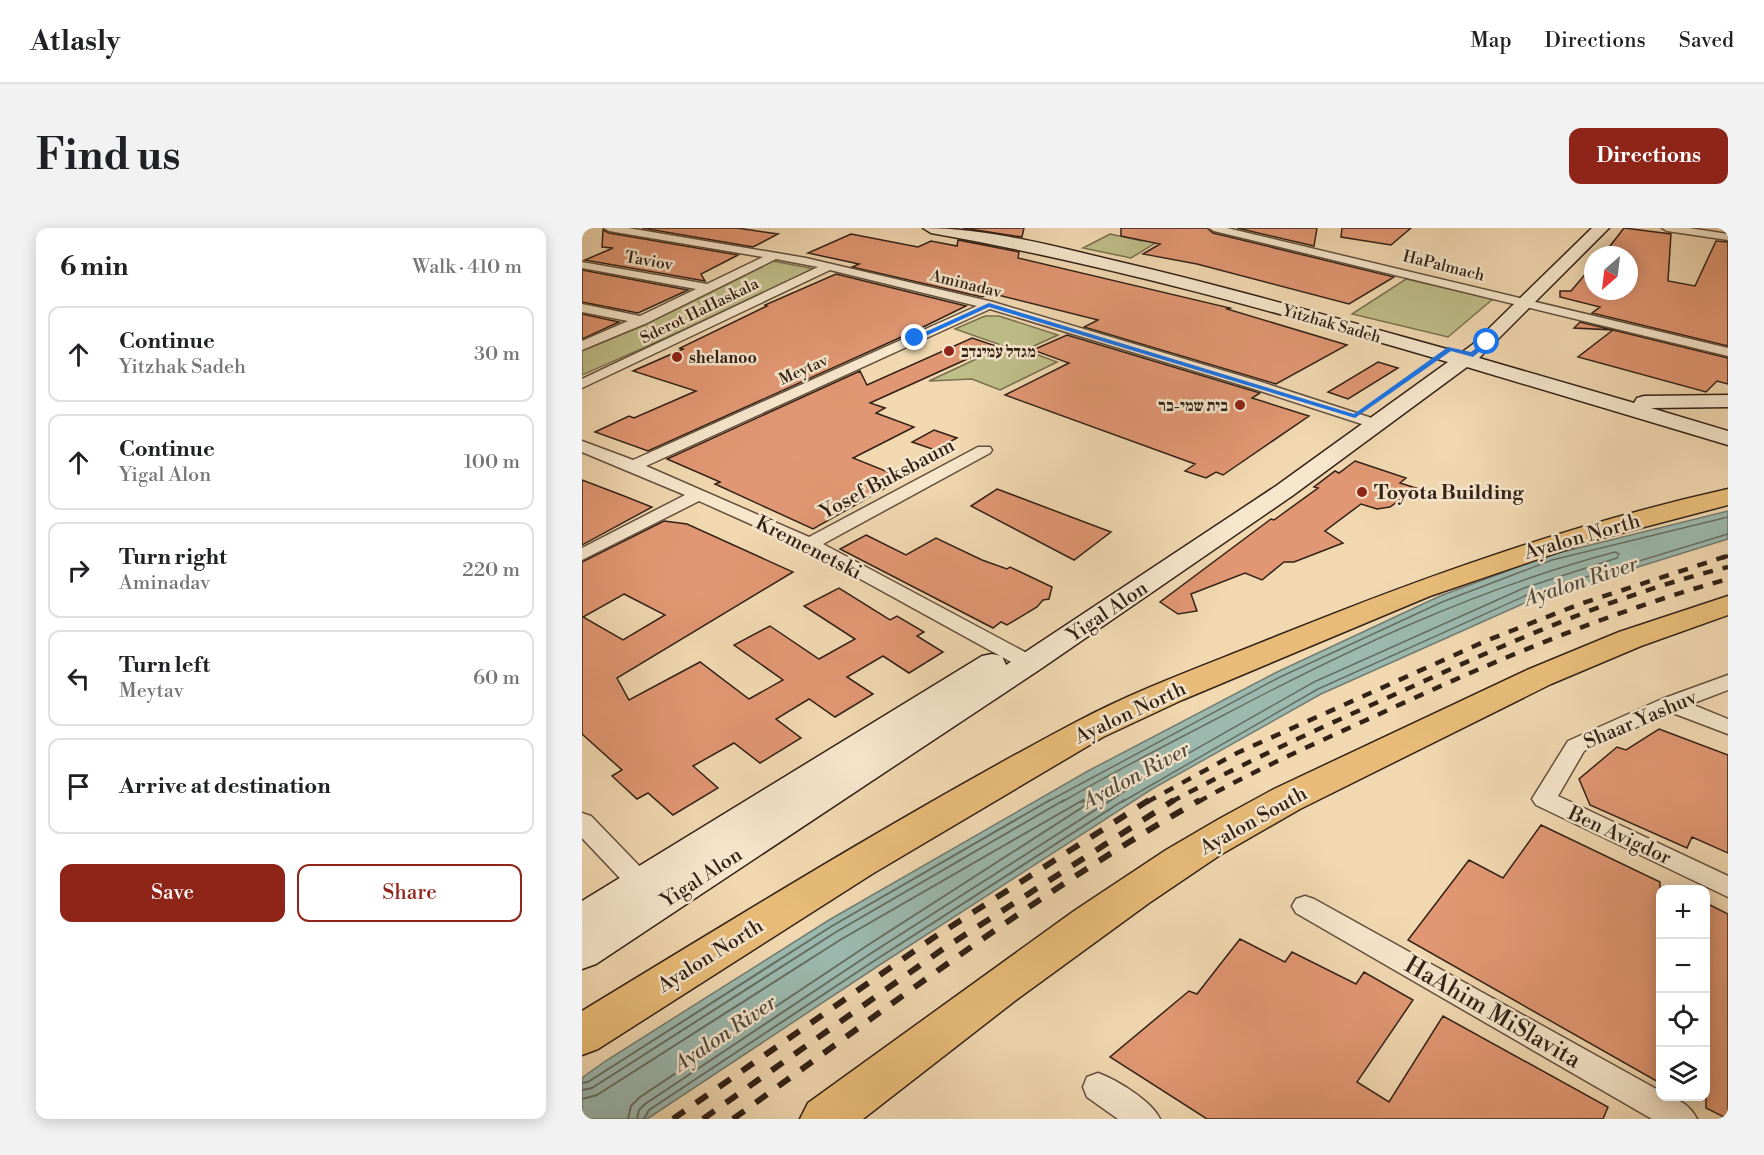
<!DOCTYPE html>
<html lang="en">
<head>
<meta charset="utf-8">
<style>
  body { margin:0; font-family:"Libre Bodoni","Frank Ruhl Libre",serif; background:#f2f2f2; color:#202124 }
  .controls { position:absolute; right:18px; bottom:18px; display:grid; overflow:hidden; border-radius:12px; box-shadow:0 3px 15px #0003 }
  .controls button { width:54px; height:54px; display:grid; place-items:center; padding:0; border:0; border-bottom:2px solid #e0e0e0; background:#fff; color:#202124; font:30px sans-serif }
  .compass { position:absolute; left:1002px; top:18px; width:54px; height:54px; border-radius:50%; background:#fff; box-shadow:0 3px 15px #0003; rotate:208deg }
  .stop { position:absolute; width:18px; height:18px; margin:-14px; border:4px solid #1a73e8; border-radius:50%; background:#fff }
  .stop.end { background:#1a73e8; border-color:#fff; box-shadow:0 2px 6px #0008 }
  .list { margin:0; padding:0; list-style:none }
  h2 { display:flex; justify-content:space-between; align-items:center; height:78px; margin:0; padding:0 24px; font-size:26px }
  h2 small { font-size:20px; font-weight:400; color:#757577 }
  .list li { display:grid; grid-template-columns:39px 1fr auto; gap:18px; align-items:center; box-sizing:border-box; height:96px; margin:0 12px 12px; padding:0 12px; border:2px solid #e0e0e0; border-radius:12px }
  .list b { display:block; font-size:22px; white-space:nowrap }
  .list p { margin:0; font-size:20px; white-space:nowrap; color:#757577 }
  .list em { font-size:20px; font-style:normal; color:#757577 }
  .actions { display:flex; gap:12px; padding:18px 24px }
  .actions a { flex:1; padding:14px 0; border:2px solid #8f2418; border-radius:12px; text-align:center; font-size:21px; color:#8f2418 }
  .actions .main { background:#8f2418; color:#fff }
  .icon { flex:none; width:33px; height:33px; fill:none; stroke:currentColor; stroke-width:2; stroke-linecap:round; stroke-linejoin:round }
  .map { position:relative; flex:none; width:1146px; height:891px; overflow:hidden; border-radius:12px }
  header { display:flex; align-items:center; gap:36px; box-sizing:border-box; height:84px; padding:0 30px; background:#fff; border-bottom:2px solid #e0e0e0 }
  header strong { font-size:28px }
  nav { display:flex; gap:33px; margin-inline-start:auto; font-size:21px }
  .intro { display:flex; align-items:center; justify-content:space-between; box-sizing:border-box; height:144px; padding:0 36px }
  h1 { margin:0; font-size:42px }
  .button { padding:15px 27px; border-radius:12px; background:#8f2418; color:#fff; font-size:21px; font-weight:700 }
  main { display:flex; gap:36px; padding:0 36px }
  aside { flex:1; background:#fff; border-radius:12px; box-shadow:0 3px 15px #0003 }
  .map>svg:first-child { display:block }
  .green { fill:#bebe89; stroke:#787050; stroke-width:1.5 }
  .water { fill:#9bb9af; stroke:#717c72; stroke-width:1.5 }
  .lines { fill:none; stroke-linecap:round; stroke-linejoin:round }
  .shore-far1 { stroke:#666d62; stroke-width:1.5 }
  .shore { stroke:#666d62; stroke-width:2 }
  .building { fill:#e19773; stroke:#322116; stroke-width:1.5; fill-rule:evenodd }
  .street-casing { stroke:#624f3d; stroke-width:3 }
  .secondary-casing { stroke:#322116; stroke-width:3 }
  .highway-casing { stroke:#322116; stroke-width:3 }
  .street { fill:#f6e6cc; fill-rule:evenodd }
  .secondary { fill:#f6e6cc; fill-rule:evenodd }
  .highway { fill:#e8bc78; fill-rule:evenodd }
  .rail-far2 { stroke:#322116; stroke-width:4; stroke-dasharray:8 8; stroke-linecap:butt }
  .rail-far1 { stroke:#322116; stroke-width:4.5; stroke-dasharray:10 10; stroke-linecap:butt }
  .rail { stroke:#322116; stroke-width:6; stroke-dasharray:14 14; stroke-linecap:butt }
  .route { fill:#1a73e8 }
  .poi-dot { fill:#8f2418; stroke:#f6e6cc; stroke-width:2 }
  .labels { text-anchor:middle; stroke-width:5; stroke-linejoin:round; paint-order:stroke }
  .far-street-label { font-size:16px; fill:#322116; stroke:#f6e6cc }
  .far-poi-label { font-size:16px; font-weight:bold; fill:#322116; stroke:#f6e6cc; text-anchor:start }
  .street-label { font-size:20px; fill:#322116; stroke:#f6e6cc }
  .poi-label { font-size:20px; font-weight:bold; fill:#322116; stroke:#f6e6cc; text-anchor:start }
  .water-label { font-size:21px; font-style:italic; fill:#524f44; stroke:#f6e6cc }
  .near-street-label { font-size:24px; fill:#322116; stroke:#f6e6cc }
</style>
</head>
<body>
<header>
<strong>Atlasly</strong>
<nav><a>Map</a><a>Directions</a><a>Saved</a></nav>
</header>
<div class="intro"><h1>Find us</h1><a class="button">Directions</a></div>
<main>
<aside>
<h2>6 min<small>Walk · 410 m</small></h2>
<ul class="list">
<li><svg class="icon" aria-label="ahead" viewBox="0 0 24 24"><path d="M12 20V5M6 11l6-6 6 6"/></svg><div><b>Continue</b><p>Yitzhak Sadeh</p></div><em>30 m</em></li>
<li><svg class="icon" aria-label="ahead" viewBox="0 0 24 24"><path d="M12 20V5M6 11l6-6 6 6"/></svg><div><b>Continue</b><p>Yigal Alon</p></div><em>100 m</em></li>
<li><svg class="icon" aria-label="right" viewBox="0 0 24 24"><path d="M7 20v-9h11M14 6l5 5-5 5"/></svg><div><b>Turn right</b><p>Aminadav</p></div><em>220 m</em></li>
<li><svg class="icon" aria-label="left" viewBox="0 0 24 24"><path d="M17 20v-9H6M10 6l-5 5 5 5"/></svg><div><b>Turn left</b><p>Meytav</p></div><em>60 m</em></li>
<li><svg class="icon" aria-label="arrive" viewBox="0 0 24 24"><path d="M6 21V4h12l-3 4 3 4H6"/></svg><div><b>Arrive at destination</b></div></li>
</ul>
<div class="actions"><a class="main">Save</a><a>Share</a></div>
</aside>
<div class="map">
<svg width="1146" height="891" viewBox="0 0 1146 891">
  <rect width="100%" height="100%" fill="#f1d8b1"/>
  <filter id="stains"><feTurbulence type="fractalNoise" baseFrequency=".00333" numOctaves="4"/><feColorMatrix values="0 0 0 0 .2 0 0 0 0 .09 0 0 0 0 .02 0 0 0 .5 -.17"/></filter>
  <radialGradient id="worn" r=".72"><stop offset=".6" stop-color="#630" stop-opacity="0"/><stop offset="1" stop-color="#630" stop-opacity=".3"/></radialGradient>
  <!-- green -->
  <path class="green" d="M528,6L560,13L568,9L580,11L549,30L501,20Z
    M191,33L238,42L0,147V122Z
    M824,51L911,71L866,109L770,86Z
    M403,88H417L476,107L443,122L475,134L418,162L390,151L347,153L422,118L373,101Z"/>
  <!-- water -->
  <path class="water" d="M1146,283V311L947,373L739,466L570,561L299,736L65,891H0V850L22,834L247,692L506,543L693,445L858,368L968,327Z"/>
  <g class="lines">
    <!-- shore-far1 -->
    <path class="shore-far1" d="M465,574L696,450L860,374L970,332L1146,289
      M480,574C531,544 584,517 636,490C763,423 893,361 1033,324L1037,326L1035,330L942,360L732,454L563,550L526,574
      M498,574H505
      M540,574L736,461L945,367L1146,306"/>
    <!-- shore -->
    <path class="shore" d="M0,855L6,854L250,698L468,572
      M0,862L10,860L254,704L482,572
      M0,871L15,867L258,712L501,572
      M46,891L49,878L58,869L286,717L504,577L505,573L501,572
      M55,891L57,882L63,876L291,724L529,572
      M62,891L67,882L295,731L542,572"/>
  </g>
  <!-- building -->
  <path class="building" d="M60,0H155L196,6L171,19Z
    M381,0H442L440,9Z
    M539,0H625L631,5L812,49L767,76L615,36L561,26L578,16L539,8Z
    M655,0H735L732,18Z
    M760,0H829L809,17L759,9Z
    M1042,0L1089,6L1086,53L1113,58L1134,13L1146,14V118L1010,85L1018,79L978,69V63H989L1011,37V63H1047V27H1021Z
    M21,2L27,5L156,27L119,46L123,53L3,32L31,20L20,19Z
    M269,6L336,19L349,13L375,18L376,12L437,24L436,30L648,80L645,81L765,117L694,156L502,99L516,92L408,65L400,69L270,39L277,36L226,25Z
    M0,42L106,62L56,85L0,74Z
    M254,46L384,78L335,102L66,223L13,204L47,188L52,190L114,163L51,143L101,121L98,120L185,78L183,77Z
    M0,86L37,94L0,111Z
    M998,94L1146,130V156L1135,153L1124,164L996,129L1031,102L992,100Z
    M485,107L678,165L670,170L727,188L641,247L634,244L624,250L603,243L613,236L423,167L487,135L451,122Z
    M390,110L414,118L288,175L303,180L294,185L332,199L271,230L321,250L231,301L133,256L138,254L85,231L278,143L285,157Z
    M796,134L816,140L766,171L746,164Z
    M352,202L375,210L353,222L330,214Z
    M773,233L824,250L818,255L834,260L808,279L795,281L779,276L743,303L761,315L712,334H702L680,352L663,345L609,366L615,383L596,386L578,374L689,291L692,292L736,260L732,259L753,243L757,245Z
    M0,252L42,268L70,279L0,317Z
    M415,261L529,304L492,332L389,278Z
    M82,293L105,296L211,344L35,450L47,472L118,434L167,471L201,452L152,417L188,398L237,431L273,411L222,378L257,360L308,392L315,388L342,404L335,408L361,424L327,445L301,428L265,449L291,466L253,489L227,471L194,491L219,510L178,535L152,515L111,538L136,560L91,587L66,565L55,571L30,548L40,542L0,506V334ZM42,366L83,387L41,412L1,389Z
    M284,307L324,327L354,310L400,332L425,341L428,339L470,359L467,371L461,372L455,379L425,397L419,394L411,400L258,321Z
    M1077,501L1146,527V625L1110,609L1105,620L1008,577L997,551L1035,519L1044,522Z
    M959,597L1078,654V855L826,712L887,632L921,650Z
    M1124,675L1146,686V891L1124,880Z
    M658,711L703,734L710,724L774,756L782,744L831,772L775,854L807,874L861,788L1026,879L1021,891H625L528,829L607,763L615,766Z"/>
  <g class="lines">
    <defs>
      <path id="street" d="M22,0H46L224,30L411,74L676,153L799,193L802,196L794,201L789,199L666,159L408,81L64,238L227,309L396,219H408L410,222L408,225L241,316L454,430L457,435L454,440L447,441L440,440L222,320L117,273L0,332V320L103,267L0,224V213L51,232L395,78L248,42L0,160V151L236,39L194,31L65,95L0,122V113L46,93L0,84V76L58,88L114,61L0,40V34L125,56L181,29L27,3Z
        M627,0H645L1146,120V128L632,3Z
        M1080,0H1107L1146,6V12L1085,3Z
        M1146,447V462L1109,476L1146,491V506L1088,484L1002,523L976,568L1146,648V669L954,577L950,571L986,513L1080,471Z
        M0,585L9,588L69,650L79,654L83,661L79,668L70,671L51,664L0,610Z
        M723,668L732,671L1078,863V868C1094,868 1108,877 1115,891H1070L714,685L710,678L714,671Z
        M516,845C535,852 570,873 578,891H536L505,869L501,859L505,849Z"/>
      <path id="secondary" d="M341,0C406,0 471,18 534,33C650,60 764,93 879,125L890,117L1010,0H1027L897,130L1052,175L1055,170L1062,168L1146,167V179L1069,180L1146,203V217L885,139L710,268L457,442L14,736L0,741V673L400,428L410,426L420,428L424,437L694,258L866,134C695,84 524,36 349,5Z"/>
      <path id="highway" d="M1146,261V277L1009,313L848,368L600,472L521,509L290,646L16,821L0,827V783C163,684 326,583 494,494C558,460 627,436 693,409C842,349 989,296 1146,261Z
        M1146,368V387L1059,418L969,456L718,581L638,627L567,675L434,772L281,891H218L226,875L492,683L584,622L637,591L692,561L945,442L1037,404Z"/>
    </defs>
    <!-- street casing -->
    <use href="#street" class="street-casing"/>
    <!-- secondary casing -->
    <use href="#secondary" class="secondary-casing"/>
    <!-- highway casing -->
    <use href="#highway" class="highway-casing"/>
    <!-- street -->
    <use href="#street" class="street"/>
    <!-- secondary -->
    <use href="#secondary" class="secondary"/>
    <!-- highway -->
    <use href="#highway" class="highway"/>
    <!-- rail-far2 -->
    <path class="rail-far2" d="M1140,330L1146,328"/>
    <!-- rail-far1 -->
    <path class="rail-far1" d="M565,574L655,525L906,412L998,376L1145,328
      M589,574C667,532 747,496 827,460C930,413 1036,366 1146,339
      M616,574C673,542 732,516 791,489C907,435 1023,385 1146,351"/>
    <!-- rail -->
    <path class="rail" d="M91,891L351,710L567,572
      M121,891L361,721L592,572
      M151,891C304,781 454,665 618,572"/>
  </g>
  <!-- route -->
  <path class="route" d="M407,75L772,186L866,119L889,124L903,113L909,114L891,129L869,123L773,190L407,79L335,112L330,110Z"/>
  <!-- markers -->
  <g class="poi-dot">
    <circle cx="367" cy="123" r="6"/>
    <circle cx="95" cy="129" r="6"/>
    <circle cx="658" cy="177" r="6"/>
    <circle cx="780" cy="264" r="6"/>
  </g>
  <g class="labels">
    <!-- far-street labels -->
    <g class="far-street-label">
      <text transform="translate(67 32) rotate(10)" y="6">Taviov</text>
      <text transform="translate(862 37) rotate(14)" y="6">HaPalmach</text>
      <text transform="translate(384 55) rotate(14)" y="6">Aminadav</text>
      <text transform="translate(117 82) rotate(-26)" y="6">Sderot HaHaskala</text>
      <text transform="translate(750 95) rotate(16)" y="6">Yitzhak Sadeh</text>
      <text transform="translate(221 141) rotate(-24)" y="6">Meytav</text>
    </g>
    <!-- far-poi labels -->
    <g class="far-poi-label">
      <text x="379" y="129">מגדל עמינדב</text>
      <text x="107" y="135">shelanoo</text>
      <text x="646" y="183" text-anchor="end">בית שמי-בר</text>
    </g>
    <!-- street labels -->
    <g class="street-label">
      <text transform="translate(305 250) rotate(-28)" y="7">Yosef Buksbaum</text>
      <text transform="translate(1000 308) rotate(-16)" y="7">Ayalon North</text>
      <text transform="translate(227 319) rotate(27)" y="7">Kremenetski</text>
      <text transform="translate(525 383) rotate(-34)" y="7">Yigal Alon</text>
      <text transform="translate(548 484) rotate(-25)" y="7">Ayalon North</text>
      <text transform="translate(1058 491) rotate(-23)" y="7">Shaar Yashuv</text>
      <text transform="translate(671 592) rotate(-29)" y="7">Ayalon South</text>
      <text transform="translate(1038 607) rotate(25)" y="7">Ben Avigdor</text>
      <text transform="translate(119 649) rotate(-33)" y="7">Yigal Alon</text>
      <text transform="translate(128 727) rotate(-32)" y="7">Ayalon North</text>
    </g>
    <!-- poi labels -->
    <g class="poi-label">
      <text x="792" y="271">Toyota Building</text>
    </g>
    <!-- water labels -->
    <g class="water-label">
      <text transform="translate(999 353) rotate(-18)" y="7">Ayalon River</text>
      <text transform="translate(554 547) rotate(-28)" y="7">Ayalon River</text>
      <text transform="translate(143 805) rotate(-34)" y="7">Ayalon River</text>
    </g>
    <!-- near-street labels -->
    <g class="near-street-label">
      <text transform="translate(911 784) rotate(30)" y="8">HaAhim MiSlavita</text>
    </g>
  </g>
  <rect width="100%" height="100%" filter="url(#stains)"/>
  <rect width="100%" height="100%" fill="url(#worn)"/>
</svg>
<div class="controls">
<button>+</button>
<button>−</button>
<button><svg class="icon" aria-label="locate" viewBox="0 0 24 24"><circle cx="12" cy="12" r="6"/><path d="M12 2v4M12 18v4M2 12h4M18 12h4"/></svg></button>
<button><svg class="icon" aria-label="layers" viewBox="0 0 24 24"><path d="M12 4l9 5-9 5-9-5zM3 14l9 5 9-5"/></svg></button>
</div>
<svg class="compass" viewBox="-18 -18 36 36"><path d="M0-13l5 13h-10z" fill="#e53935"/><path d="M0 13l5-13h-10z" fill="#757577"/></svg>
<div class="stop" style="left:905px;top:114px"></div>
<div class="stop end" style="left:333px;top:110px"></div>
</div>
</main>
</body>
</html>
